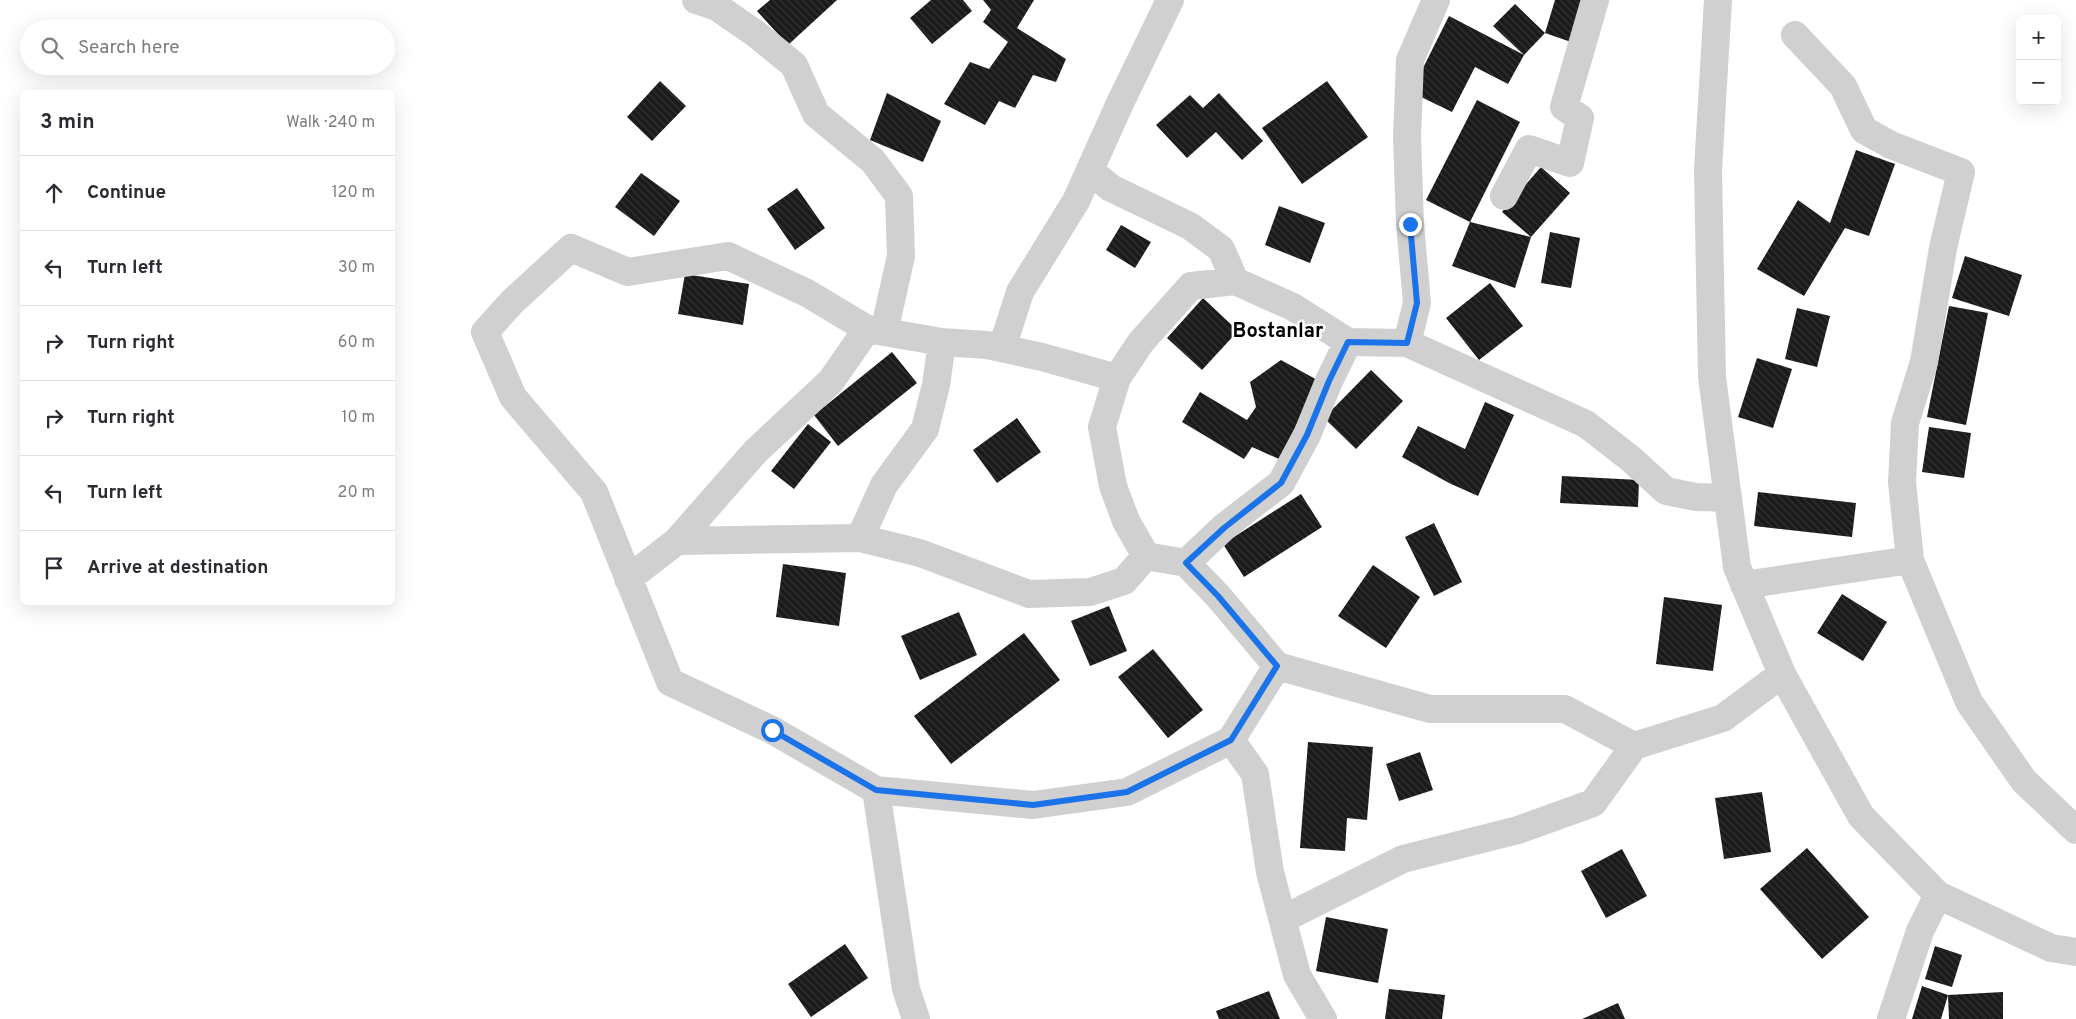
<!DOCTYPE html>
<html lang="en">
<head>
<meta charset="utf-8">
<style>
  body { margin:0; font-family:Overpass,sans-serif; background:#f2f2f3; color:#2b2b33 }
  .controls { position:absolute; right:15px; top:15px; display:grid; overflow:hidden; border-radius:8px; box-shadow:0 5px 20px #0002 }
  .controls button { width:45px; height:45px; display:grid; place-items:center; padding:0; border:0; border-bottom:1px solid #e1e1e2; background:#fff; color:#2b2b33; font:25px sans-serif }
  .stop { position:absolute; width:15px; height:15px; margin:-11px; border:4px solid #1a73e8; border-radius:50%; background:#fff }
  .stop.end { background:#1a73e8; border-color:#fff; box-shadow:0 1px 5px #0008 }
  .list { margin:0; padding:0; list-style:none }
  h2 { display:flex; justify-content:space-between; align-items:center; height:65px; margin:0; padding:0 20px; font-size:21px }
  h2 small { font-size:16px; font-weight:400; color:#7c7c81 }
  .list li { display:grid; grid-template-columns:32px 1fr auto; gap:15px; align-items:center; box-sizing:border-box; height:75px; padding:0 20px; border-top:1px solid #e1e1e2 }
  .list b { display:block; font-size:19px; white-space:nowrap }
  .list em { font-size:16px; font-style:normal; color:#7c7c81 }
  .icon { flex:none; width:28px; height:28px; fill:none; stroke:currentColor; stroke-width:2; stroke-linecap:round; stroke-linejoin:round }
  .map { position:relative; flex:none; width:2076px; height:1019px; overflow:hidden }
  .search { position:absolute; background:#fff; box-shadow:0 5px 20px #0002; left:20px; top:20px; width:375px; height:55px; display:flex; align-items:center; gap:12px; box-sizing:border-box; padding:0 18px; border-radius:28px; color:#7c7c81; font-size:19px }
  .panel { position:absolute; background:#fff; box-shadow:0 5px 20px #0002; left:20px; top:90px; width:375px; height:515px; border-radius:8px }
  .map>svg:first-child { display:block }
  .building { fill:url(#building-back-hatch) }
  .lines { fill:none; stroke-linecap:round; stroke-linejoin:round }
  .minor { stroke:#d0d0d0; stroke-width:28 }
  .route { stroke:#1a73e8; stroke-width:6 }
  .labels { text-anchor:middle; stroke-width:5; stroke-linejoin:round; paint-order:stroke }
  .quarter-label { font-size:20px; font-weight:bold; fill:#000; stroke:#fff }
</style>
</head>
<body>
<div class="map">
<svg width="2076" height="1019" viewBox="0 0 2076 1019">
  <defs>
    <pattern id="building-back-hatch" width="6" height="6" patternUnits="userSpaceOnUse" patternTransform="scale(1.25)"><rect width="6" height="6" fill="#1a1a1a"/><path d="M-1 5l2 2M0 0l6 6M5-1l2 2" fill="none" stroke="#333"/></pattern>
  </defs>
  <rect width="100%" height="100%" fill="#fff"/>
  <!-- building -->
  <path class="building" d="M770,0H837L788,45L757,11Z
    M931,0H963L972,11L932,44L910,18Z
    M983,0H1034L1017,28L1066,59L1056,82L1033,75L1015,108L999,101L985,125L944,104L970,62L989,69L1008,42L983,22L991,10Z
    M1555,0H1584L1571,42L1545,33Z
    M1515,4L1545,33L1524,55L1493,26Z
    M1449,16L1524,55L1508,84L1475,67L1452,112L1411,92Z
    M660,81L686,106L652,141L627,117Z
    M1327,81L1368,137L1302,184L1262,128Z
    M887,93L941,121L923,162L870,140Z
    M1219,93L1263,141L1242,160L1216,132L1187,158L1156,125L1190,95L1203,108Z
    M1477,100L1520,122L1470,222L1531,237L1502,212L1541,167L1570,193L1531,237L1515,288L1452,266L1470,222L1426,200Z
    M1856,150L1895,164L1869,236L1845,228L1804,296L1757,269L1798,200L1830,223Z
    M641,173L680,201L654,236L615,207Z
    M797,188L825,228L795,250L767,209Z
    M1279,206L1325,223L1310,263L1265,245Z
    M1121,225L1151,242L1135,268L1106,250Z
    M1550,232L1580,238L1571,288L1541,283Z
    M1965,256L2022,275L2009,316L1952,298Z
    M685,274L749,284L743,325L678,314Z
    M1490,283L1523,326L1479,360L1446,318Z
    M1203,298L1238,331L1202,370L1167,338Z
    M1949,306L1988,313L1966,425L1927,417Z
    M1797,308L1830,316L1817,367L1785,359Z
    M892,352L917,383L838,446L814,415Z
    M1757,358L1792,369L1773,428L1738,417Z
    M1281,360L1319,381L1279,459L1252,447L1244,459L1182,422L1200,392L1247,420L1256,407L1250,382Z
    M1371,370L1403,401L1356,449L1324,418Z
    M1485,402L1514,415L1478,496L1449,483L1402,457L1418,426L1465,449Z
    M1017,418L1041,452L997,483L973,450Z
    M808,424L831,442L794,489L771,471Z
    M1929,427L1971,433L1964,478L1922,472Z
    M1562,476L1639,480L1638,507L1560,503Z
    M1758,492L1856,503L1852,537L1754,526Z
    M1301,494L1322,527L1244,577L1223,544Z
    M1434,523L1462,582L1434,596L1405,537Z
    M783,564L846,573L839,626L776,617Z
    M1373,565L1420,597L1386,648L1338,616Z
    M1842,594L1887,622L1863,661L1817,633Z
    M1664,597L1722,605L1713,671L1656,664Z
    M1109,606L1127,651L1090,666L1071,621Z
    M959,612L977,655L920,680L901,636Z
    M1024,633L1060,680L951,764L914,716Z
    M1153,649L1203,710L1168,738L1118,677Z
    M1308,742L1373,747L1367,820L1347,818L1345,851L1300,848Z
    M1420,752L1433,790L1399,801L1386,764Z
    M1762,792L1771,852L1724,859L1715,798Z
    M1807,848L1869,917L1822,959L1760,889Z
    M1622,849L1647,896L1606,918L1581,871Z
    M1326,917L1388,929L1378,983L1316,971Z
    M845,944L868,978L811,1017L788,984Z
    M1935,946L1962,955L1952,987L1925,979Z
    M1922,986L1948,995L2003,992V1019H1949L1948,995L1941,1019H1912Z
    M1389,989L1445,995L1442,1019H1385Z
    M1269,991L1280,1019H1219L1216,1011Z
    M1618,1003L1625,1019H1582Z"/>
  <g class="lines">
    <!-- minor -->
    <path class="minor" d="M696,0L717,7L756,34L794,65L816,114L873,161L899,196L901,256L884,332
      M1718,0L1708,170L1712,377L1737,567L1782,674L1861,816L1938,895L2051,948L2076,952
      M1795,35L1843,86L1864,130L1891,145L1961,172L1943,248L1924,362L1905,423L1902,482L1910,560L1969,702L2024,781L2076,830
      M1090,171L1111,188L1190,226L1221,249L1235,281
      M1504,196L1529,149L1570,163L1580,118L1564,107L1595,0
      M1407,343L1417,303L1410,224L1407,138L1410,60L1436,0
      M1002,348L1020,292L1076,201L1121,101L1170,0
      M1117,378L1141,342L1191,286L1235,281L1293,307L1348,342L1407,343L1586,424L1631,459L1666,491L1696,497L1728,498
      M860,538L920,553L1029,594L1090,592L1124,581L1146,556
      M677,541L860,538L884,485L925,429L936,385L942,342
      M1186,563L1224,527L1281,483L1307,435L1329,381L1348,342
      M628,579L677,541L756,451L831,381L867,329
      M1744,585L1910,560
      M1277,666L1218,596L1186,563L1146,556L1126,521L1113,486L1102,427L1117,378L1042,357L987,345L942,342L867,329L807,293L728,256L628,272L571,248L512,302L485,332L513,397L594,492L670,682L772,730L876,790L1033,805L1127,792L1231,740L1277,666L1430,709H1565L1634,746L1723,718L1782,674
      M1231,740L1255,774L1270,872L1297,975L1323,1019
      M876,790L906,989L916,1019
      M1283,919L1403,859L1518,830L1593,803L1634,746
      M1891,1019L1920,931L1938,895"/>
  </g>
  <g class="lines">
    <!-- route -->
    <path class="route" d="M772,730L876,790L1033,805L1127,792L1231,740L1277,666L1218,596L1186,563L1224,528L1281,483L1307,435L1329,381L1348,342L1407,343L1417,303L1410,224"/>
  </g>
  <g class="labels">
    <!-- quarter labels -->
    <g class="quarter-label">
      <text x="1278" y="337">Bostanlar</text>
    </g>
  </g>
</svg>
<div class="controls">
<button>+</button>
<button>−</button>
</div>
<div class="stop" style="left:772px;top:730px"></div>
<div class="stop end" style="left:1410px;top:224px"></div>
<div class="search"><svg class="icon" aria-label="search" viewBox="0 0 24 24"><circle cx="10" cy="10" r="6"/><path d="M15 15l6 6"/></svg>Search here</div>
<section class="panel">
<h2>3 min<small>Walk · 240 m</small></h2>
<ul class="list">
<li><svg class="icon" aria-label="ahead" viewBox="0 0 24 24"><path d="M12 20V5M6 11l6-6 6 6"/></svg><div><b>Continue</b></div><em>120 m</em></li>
<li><svg class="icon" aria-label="left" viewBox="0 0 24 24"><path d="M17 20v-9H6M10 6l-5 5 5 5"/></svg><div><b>Turn left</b></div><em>30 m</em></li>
<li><svg class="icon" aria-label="right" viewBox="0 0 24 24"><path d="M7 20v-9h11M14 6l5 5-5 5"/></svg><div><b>Turn right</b></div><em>60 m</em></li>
<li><svg class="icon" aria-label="right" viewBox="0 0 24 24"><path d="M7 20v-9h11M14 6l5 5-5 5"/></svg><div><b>Turn right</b></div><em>10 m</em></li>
<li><svg class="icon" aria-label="left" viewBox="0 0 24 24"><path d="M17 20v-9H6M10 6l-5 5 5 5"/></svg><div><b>Turn left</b></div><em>20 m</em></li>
<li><svg class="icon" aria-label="arrive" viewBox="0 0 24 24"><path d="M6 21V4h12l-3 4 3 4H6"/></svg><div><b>Arrive at destination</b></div></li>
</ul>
</section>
</div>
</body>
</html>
